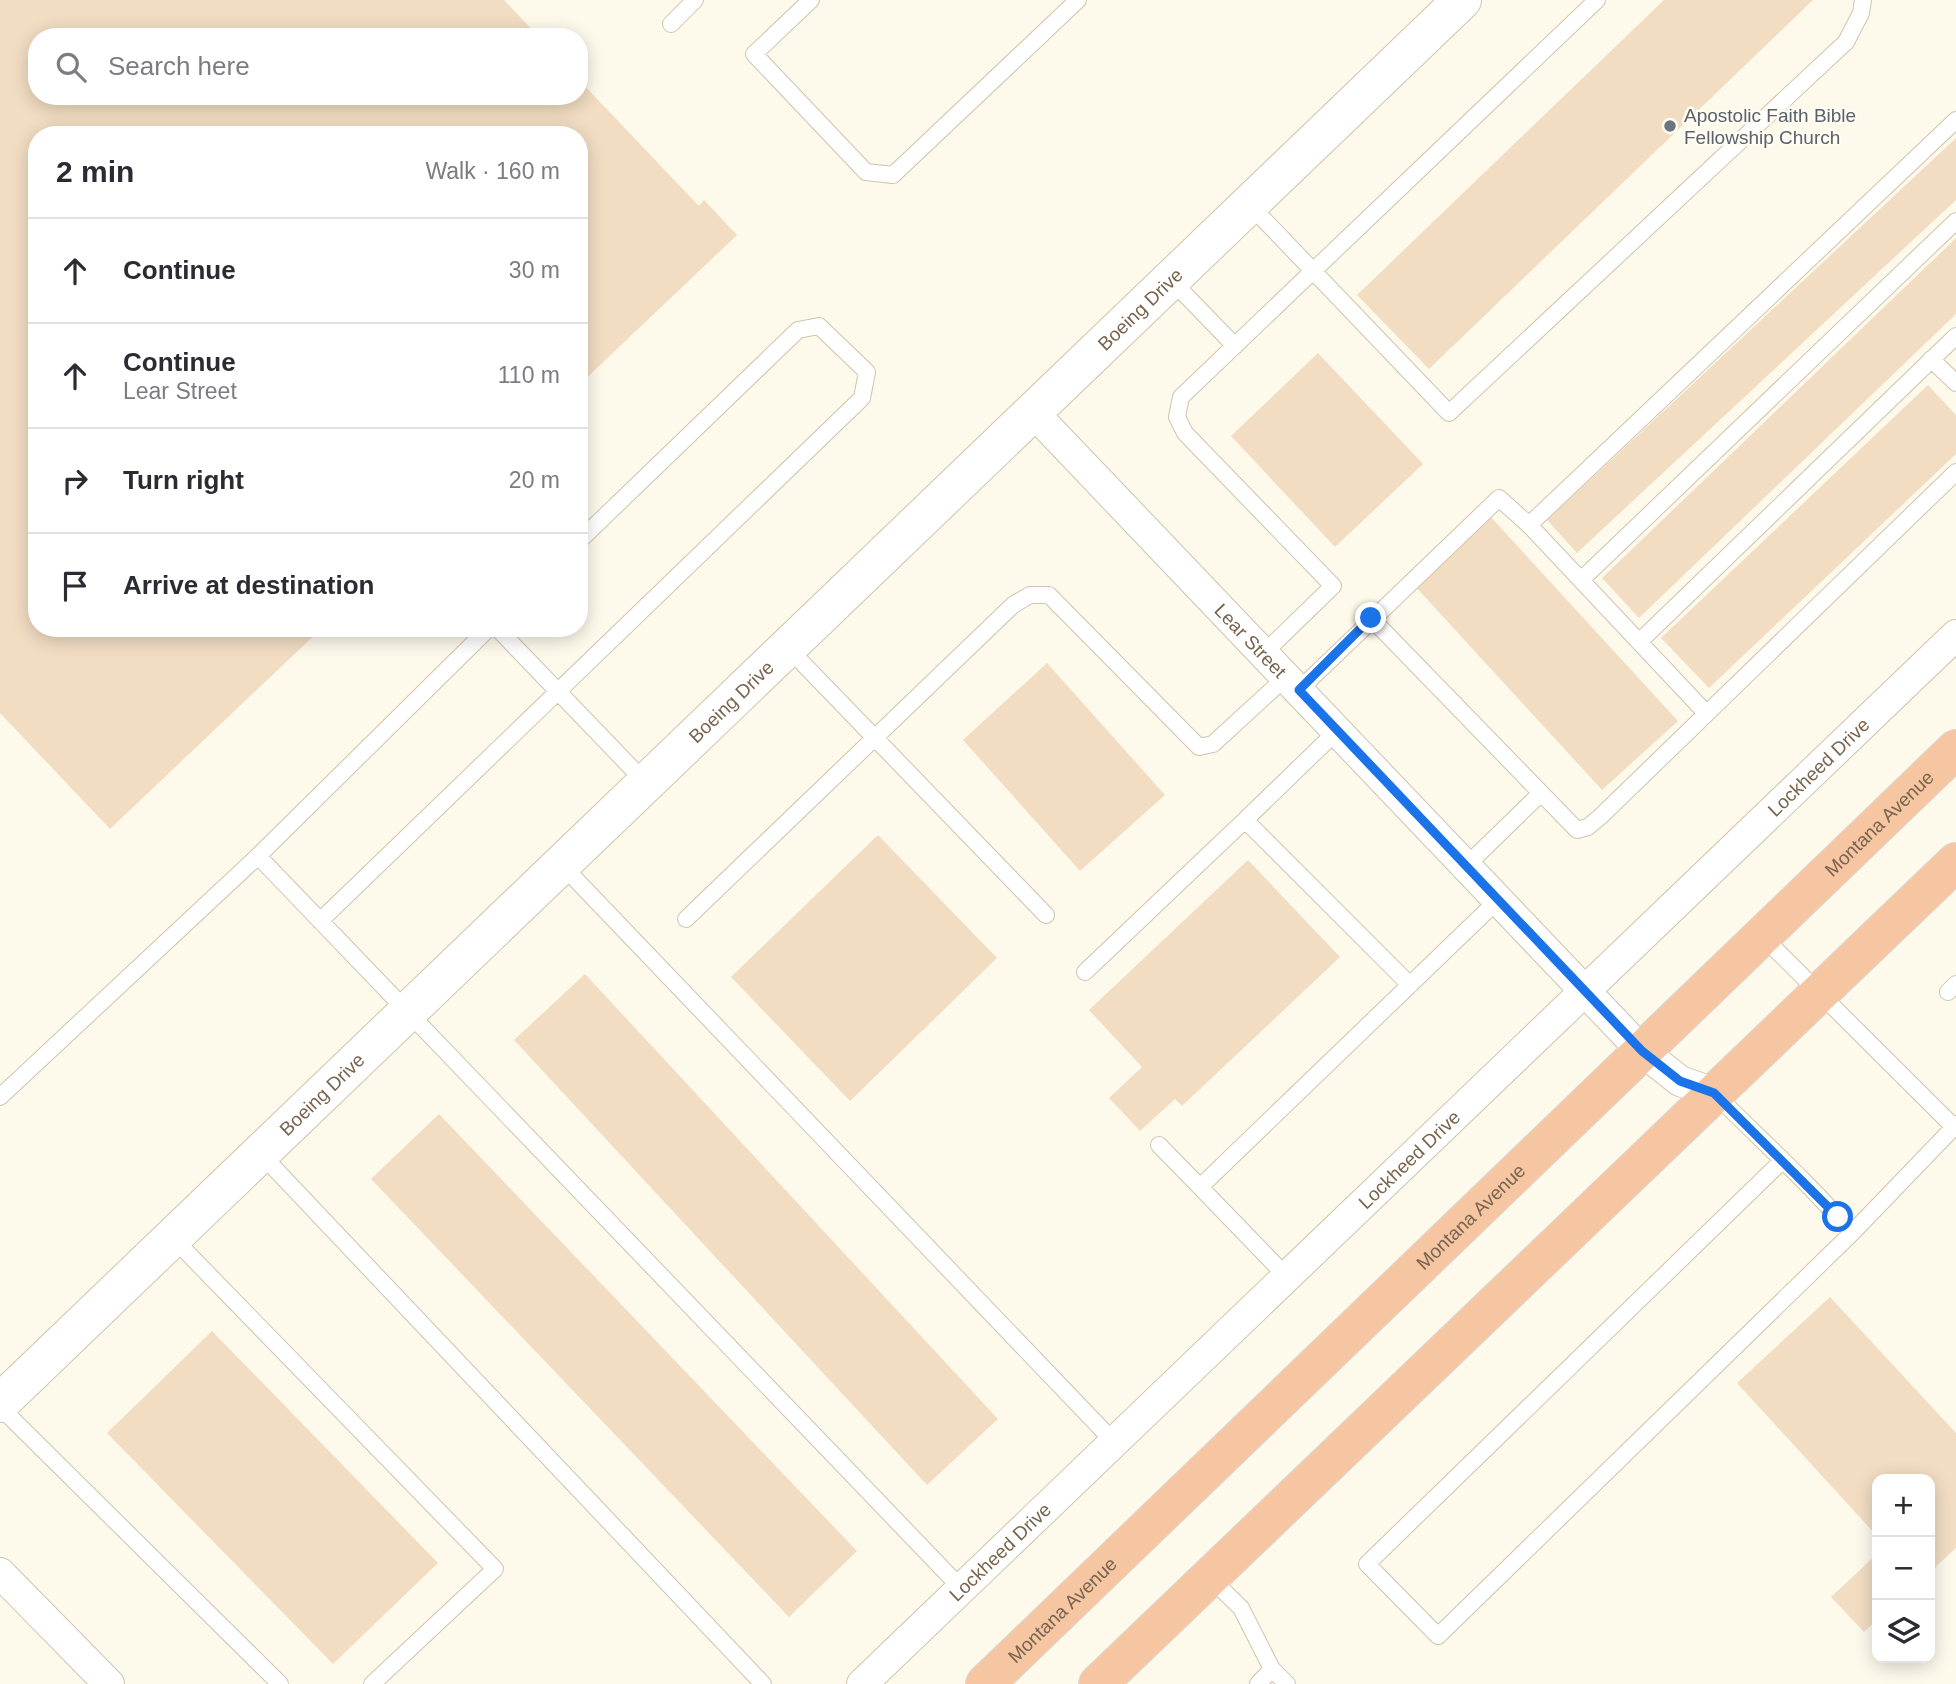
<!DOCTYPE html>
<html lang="en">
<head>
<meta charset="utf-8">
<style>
  body { margin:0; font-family:Helvetica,sans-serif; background:#f2f2f3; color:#2b2b33 }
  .controls { position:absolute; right:21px; bottom:21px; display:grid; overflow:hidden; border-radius:14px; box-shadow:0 4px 18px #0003 }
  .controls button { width:63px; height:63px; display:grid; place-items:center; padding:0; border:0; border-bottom:2px solid #e1e1e2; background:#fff; color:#2b2b33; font:35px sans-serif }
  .stop { position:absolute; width:21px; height:21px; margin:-16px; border:5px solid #1a73e8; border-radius:50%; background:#fff }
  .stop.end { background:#1a73e8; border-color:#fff; box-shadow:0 2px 7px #0008 }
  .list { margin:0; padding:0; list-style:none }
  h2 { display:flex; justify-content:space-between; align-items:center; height:91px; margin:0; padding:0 28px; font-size:30px }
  h2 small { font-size:23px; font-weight:400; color:#7c7c81 }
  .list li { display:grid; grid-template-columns:46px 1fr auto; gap:21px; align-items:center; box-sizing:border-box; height:105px; padding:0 28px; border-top:2px solid #e1e1e2 }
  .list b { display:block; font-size:26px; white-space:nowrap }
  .list p { margin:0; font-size:23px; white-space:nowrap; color:#7c7c81 }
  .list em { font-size:23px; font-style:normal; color:#7c7c81 }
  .icon { flex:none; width:38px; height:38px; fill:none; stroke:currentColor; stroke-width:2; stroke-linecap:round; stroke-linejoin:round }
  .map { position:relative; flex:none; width:1956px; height:1684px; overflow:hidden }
  .search { position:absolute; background:#fff; box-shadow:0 4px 18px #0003; left:28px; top:28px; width:560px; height:77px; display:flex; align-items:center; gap:18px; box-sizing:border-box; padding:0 24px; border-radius:28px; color:#7c7c81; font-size:26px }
  .panel { position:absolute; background:#fff; box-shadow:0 4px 18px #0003; left:28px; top:126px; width:560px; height:511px; border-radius:28px }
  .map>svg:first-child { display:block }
  .building { fill:#f2ddc3 }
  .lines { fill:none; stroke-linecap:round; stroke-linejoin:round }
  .lane-casing { stroke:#d0c3af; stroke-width:18 }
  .street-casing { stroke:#d0c3af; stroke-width:32 }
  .secondary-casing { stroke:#d3c4ae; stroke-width:40 }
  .highway-casing { stroke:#dcd7d1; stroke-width:40 }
  .lane { stroke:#fff; stroke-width:16 }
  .street { stroke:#fff; stroke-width:30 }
  .secondary { stroke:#fff; stroke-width:38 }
  .highway { stroke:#f6c6a3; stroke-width:38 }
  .route { stroke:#1a73e8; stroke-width:9 }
  .worship-dot { fill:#6b7280; stroke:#fffcf2; stroke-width:2.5 }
  .labels { text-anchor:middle; stroke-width:5; stroke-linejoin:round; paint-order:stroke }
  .worship-label { font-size:19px; fill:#5b616d; stroke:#fffcf2; text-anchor:start }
  .street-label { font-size:19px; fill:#79644d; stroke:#fffcf2 }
</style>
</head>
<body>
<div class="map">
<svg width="1956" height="1684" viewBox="0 0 1956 1684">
  <rect width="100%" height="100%" fill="#fdf9eb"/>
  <!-- building -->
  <path class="building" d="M0,0H504L539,37H37V96H579V80L699,206L704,200L737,235L579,385V135H37V628H322L110,829L0,713Z
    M1664,0H1813L1429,369L1357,295Z
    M1956,138V200L1577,553L1547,520Z
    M1956,238V314L1639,618L1602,578Z
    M1318,353L1423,464L1335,547L1231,436Z
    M1928,385L1956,415V454L1709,688L1661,638Z
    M1489,515L1678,721L1602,790L1413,584Z
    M1047,663L1165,795L1080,871L963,740Z
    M878,835L997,958L850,1101L731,977Z
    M1248,860L1340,957L1182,1106L1175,1099L1140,1131L1109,1098L1142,1067L1089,1010Z
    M585,974L998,1419L927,1485L514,1040Z
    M439,1114L857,1551L789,1617L371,1179Z
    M1830,1297L1956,1433V1548L1930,1572V1479H1877V1536L1737,1383Z
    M212,1331L438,1563L333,1664L107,1433Z
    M1877,1554V1620L1864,1632L1831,1597Z"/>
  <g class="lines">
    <defs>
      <path id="lane" d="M811,0L754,54L866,172L893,175L1078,0
        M671,24L695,0
        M1249,204L1449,413L1846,42L1861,13L1863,0
        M1171,280L1235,346
        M1931,359L1956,383
        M1529,525L1706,713
        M1581,580L1956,221
        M1371,618L1577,830L1588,827L1601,816L1956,472
        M497,628L646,783
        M1639,642L1956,336
        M787,647L1046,915
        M1264,653L1333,586L1185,433L1177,417L1181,397L1597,0
        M1299,690L1499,498L1529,525L1956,120
        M1337,731L1245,820L1410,985
        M258,856L962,1589
        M561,864L1114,1442
        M1466,866L1541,793
        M686,919L1013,605L1030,595H1049L1199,747L1213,744L1286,677
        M320,921L862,398L867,372L819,326L798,330L579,541
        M1762,936L1954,1127L1956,1124
        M1085,972L1245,820
        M1948,992L1956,984
        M1714,1093C1760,1139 1809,1183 1852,1233L1438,1636L1367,1564L1782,1161
        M0,1097L258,856L489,628
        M1159,1145L1200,1187
        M260,1153L763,1684
        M1852,1233L1954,1127L1956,1129
        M172,1237L495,1569L372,1684
        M1287,1277L1200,1187L1498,900
        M0,1407L280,1684
        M1209,1577L1241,1608L1272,1669
        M1258,1684L1272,1669L1287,1684"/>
      <g id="street">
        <path id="s1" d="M1032,411L1642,1051L1680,1081L1714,1093"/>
        <path d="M0,1573L109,1684"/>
        <path id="s2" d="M862,1684L1956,635"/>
      </g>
      <g id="secondary">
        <path id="s3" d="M0,1403L1462,0"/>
      </g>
      <g id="highway">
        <path id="s4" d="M985,1684L1956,749"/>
        <path d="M1098,1684L1956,862"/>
      </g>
    </defs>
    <!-- lane casing -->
    <use href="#lane" class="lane-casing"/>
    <!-- street casing -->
    <use href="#street" class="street-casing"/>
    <!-- secondary casing -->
    <use href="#secondary" class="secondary-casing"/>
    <!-- highway casing -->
    <use href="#highway" class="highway-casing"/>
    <!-- lane -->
    <use href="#lane" class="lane"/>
    <!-- street -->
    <use href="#street" class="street"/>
    <!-- secondary -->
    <use href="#secondary" class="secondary"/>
    <!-- highway -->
    <use href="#highway" class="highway"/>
  </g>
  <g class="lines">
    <!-- route -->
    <path class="route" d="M1371,618L1299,690L1642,1051L1680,1081L1714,1093L1838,1217"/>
  </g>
  <!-- markers -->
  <circle class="worship-dot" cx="1670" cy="126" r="7"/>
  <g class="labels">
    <!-- worship labels -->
    <g class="worship-label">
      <text x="1684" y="122">Apostolic Faith Bible<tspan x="1684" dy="22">Fellowship Church</tspan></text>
    </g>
    <!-- street labels -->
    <g class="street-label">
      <text dy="7" stroke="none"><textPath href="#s3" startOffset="1580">Boeing Drive</textPath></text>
      <text dy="7" stroke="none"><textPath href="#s1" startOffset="317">Lear Street</textPath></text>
      <text dy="7" stroke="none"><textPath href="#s3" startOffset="1013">Boeing Drive</textPath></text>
      <text dy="7" stroke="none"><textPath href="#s2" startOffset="1325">Lockheed Drive</textPath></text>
      <text dy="7" stroke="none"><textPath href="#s4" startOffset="1241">Montana Avenue</textPath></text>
      <text dy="7" stroke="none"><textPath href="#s3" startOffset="446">Boeing Drive</textPath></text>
      <text dy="7" stroke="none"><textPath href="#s2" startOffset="758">Lockheed Drive</textPath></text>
      <text dy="7" stroke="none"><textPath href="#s4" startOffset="674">Montana Avenue</textPath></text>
      <text dy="7" stroke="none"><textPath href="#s2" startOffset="191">Lockheed Drive</textPath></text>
      <text dy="7" stroke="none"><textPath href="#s4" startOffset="107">Montana Avenue</textPath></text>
    </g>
  </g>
</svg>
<div class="controls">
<button>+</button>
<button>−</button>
<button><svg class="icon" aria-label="layers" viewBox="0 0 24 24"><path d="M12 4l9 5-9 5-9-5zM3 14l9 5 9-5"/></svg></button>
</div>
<div class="stop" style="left:1838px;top:1217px"></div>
<div class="stop end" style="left:1371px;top:618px"></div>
<div class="search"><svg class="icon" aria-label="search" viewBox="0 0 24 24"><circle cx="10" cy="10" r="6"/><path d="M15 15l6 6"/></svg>Search here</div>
<section class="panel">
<h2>2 min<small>Walk · 160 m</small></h2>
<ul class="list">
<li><svg class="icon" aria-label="ahead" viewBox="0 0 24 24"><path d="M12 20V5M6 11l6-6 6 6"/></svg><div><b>Continue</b></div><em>30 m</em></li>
<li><svg class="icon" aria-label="ahead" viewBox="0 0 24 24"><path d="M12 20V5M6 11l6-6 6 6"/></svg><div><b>Continue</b><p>Lear Street</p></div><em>110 m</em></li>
<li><svg class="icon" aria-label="right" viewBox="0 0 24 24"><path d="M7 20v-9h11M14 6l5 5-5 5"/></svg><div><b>Turn right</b></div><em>20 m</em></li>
<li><svg class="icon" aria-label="arrive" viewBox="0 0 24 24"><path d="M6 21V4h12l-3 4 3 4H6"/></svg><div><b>Arrive at destination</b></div></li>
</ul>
</section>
</div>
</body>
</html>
